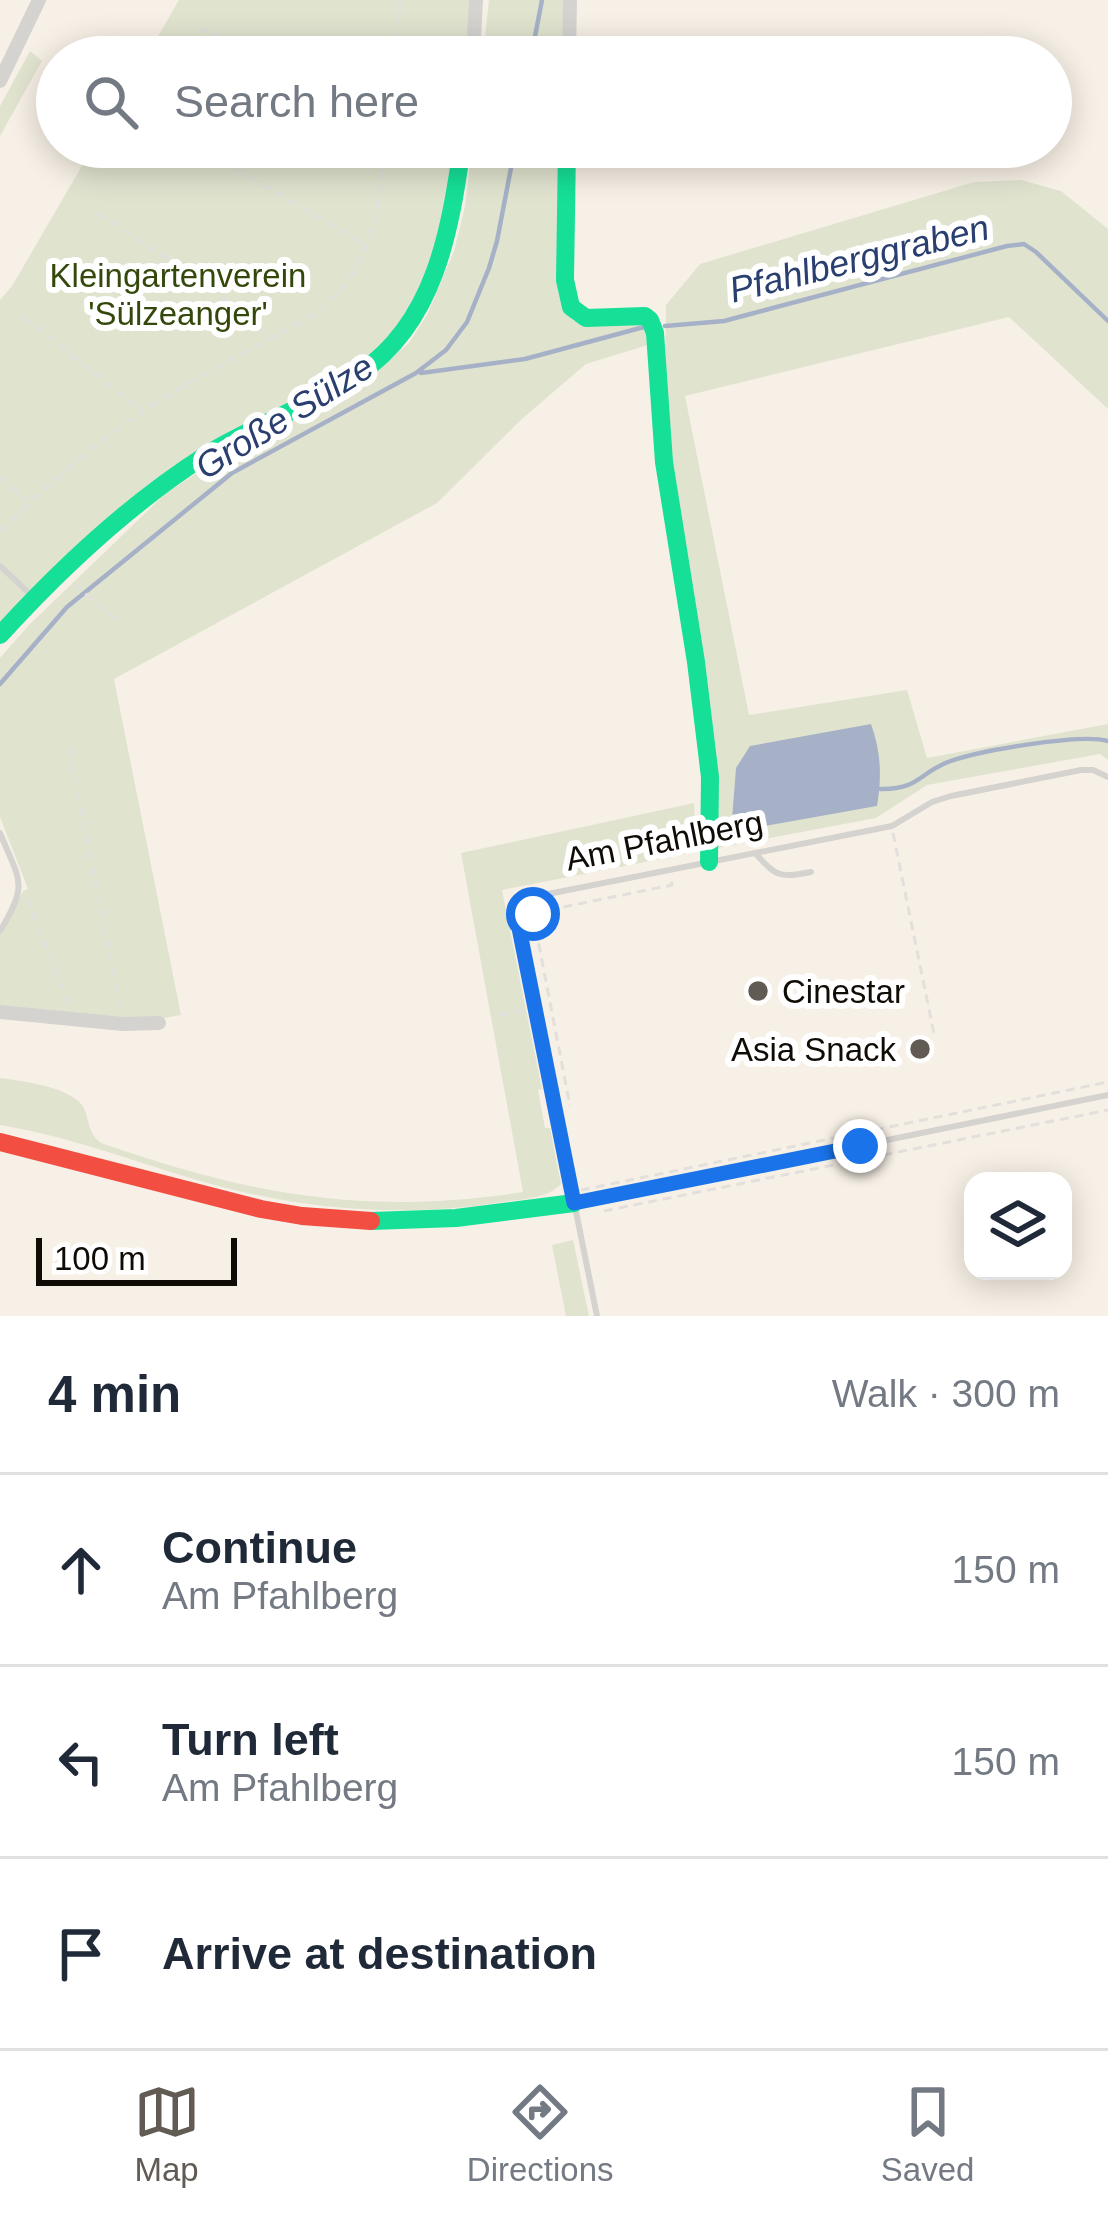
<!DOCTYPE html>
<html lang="en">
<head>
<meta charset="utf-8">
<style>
  body { margin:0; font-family:Helvetica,sans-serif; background:#f6f6f7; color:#1f2937 }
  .controls { position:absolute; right:36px; bottom:36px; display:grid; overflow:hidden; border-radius:24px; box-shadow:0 6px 30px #0003 }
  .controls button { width:108px; height:108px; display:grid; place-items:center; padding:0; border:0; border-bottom:3px solid #e0e1e3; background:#fff; color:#1f2937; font:60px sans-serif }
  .scale { position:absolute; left:36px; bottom:30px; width:201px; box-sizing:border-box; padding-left:12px; border:6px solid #100b05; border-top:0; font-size:33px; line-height:42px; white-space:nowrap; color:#100b05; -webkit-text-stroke:9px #fff; paint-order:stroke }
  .stop { position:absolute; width:36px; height:36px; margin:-27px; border:9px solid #1a73e8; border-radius:50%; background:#fff }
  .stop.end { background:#1a73e8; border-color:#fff; box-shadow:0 3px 12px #0008 }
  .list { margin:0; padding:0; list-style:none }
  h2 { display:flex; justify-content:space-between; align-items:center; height:156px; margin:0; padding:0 48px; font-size:51px }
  h2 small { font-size:39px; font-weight:400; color:#747a83 }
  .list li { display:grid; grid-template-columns:78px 1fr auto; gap:36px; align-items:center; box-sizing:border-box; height:192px; padding:0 48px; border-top:3px solid #e0e1e3 }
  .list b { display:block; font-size:45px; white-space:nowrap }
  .list p { margin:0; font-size:39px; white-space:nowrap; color:#747a83 }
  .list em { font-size:39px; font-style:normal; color:#747a83 }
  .icon { flex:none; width:66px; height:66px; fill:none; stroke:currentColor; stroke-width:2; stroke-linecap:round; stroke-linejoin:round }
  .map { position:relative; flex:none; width:1108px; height:1316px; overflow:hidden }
  .search { position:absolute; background:#fff; box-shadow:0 6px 30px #0003; left:36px; right:36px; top:36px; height:132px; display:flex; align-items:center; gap:30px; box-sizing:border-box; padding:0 42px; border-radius:66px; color:#747a83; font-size:45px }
  .sheet { height:732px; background:#fff }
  nav { display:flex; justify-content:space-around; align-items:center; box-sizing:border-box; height:168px; border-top:3px solid #e0e1e3; background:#fff; font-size:33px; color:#747a83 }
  nav a { display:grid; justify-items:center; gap:6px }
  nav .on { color:#615b54 }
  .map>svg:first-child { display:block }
  .green { fill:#e0e4cf }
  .water { fill:#a6b1c7 }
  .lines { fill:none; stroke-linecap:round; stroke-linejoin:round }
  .stream { stroke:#a6b1c7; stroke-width:4.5 }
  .path { stroke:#e2dfdc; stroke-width:3; stroke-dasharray:9 6; stroke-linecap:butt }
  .lane { stroke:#d4d3d0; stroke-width:6 }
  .street { stroke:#d4d3d0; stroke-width:14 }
  .fast { stroke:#16e098; stroke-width:18 }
  .jam { stroke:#f24e42; stroke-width:18 }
  .route { stroke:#1a73e8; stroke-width:15 }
  .poi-dot { fill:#615b54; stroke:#fff; stroke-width:4.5 }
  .labels { text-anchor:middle; stroke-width:12; stroke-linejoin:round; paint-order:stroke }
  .park-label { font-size:33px; fill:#34480b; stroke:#fff }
  .street-label { font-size:33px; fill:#100b05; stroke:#fff }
  .poi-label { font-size:33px; fill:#100b05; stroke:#fff; text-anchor:start }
  .water-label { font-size:36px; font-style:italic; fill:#2a3f6f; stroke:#fff }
</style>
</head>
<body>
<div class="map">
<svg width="1108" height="1316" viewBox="0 0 1108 1316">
  <rect width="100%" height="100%" fill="#f7f0e6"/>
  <!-- green -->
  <path class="green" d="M179,0H472L468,57H146Z
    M489,0H565L564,57H483Z
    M30,51L42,61L0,136V106Z
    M93,147H456L441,244L409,314L383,347L347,374L231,430L0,623V300L12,286Z
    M472,147H563L568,315L574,321L645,322L651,344L586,364L523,418L437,503L114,679L181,1015L142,1022L0,1008V934L23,891L28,889L0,817V658L28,626L164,495L243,442L368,378L409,343L428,313L454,251L465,206Z
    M1021,180L1061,191L1108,229V409L1009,317L685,396L749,715L907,690L927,758L1108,724V760L1100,754L927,785L876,818L717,848L668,440L665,385L666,305L700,264L974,182Z
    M694,803L696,852L502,890L542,1089L538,1090L545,1128H550L561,1184C547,1199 522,1199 502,1202C407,1218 304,1210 211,1184C139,1164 74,1137 0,1125V1078C22,1081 73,1087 84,1108C90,1123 88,1133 101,1143C251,1195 364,1216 523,1192L461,853Z
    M573,1240L589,1316H566L552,1245Z"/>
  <!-- water -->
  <path class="water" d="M871,724C881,752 882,776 877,806L731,832L736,768L750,746Z"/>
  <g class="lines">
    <!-- stream -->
    <path class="stream" d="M531,57L542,0
      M665,326L724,321L1007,246L1024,244L1036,252L1108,321
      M421,373L525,359L644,327
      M0,684L67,607L232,473L416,373L446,350L467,322L489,268L497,241L515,147
      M880,789C918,790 918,774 948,762C977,751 1081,733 1108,741"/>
    <!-- path -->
    <path class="path" d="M199,28L268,57
      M397,57L400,0
      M198,147L366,245
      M98,213L210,287L269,336
      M23,317L142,411
      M0,477L28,501
      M0,531C46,486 96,442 150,407C199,375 252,349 303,321C372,279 376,219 386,147
      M74,584L118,621
      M69,748L121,1011
      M893,833L934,1034
      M27,898L70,1006
      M534,913L672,885L671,879
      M533,914L570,1106
      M500,1015L527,1010
      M581,1190L1108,1082
      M604,1211L1108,1110"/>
    <!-- lane -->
    <path class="lane" d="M0,566L31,595
      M0,833C20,882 29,883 0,931
      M755,853C777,877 779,878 811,872
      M578,1203L1108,1095
      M597,1316L519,928C520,911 527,901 543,895L892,826L932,802L951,796L1081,770H1093L1108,777"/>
    <!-- street -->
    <path class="street" d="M473,57L476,0
      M569,57L570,0
      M0,81L39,0
      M0,1012L123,1024L159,1023"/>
    <!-- fast -->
    <path class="fast" d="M567,147L565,280L571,307L586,318L645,316L650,320L655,333L664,462L696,662L710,777L709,862
      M0,635C62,567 129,504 206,455C255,424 312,406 360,373C435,322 450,231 462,147
      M371,1221L456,1218L574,1203"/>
    <!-- jam -->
    <path class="jam" d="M0,1142L261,1209L302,1216L371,1221"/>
  </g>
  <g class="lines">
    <!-- route -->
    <path class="route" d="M533,914L520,916L519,928L574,1203L860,1146"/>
  </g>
  <!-- markers -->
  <g class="poi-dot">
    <circle cx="758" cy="991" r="12"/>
    <circle cx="920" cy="1049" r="12"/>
  </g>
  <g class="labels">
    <!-- park labels -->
    <g class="park-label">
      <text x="178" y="287">Kleingartenverein<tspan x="178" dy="38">'Sülzeanger'</tspan></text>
    </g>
    <!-- street labels -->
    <g class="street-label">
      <text transform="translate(664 840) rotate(-11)" y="12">Am Pfahlberg</text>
    </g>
    <!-- poi labels -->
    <g class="poi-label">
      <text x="782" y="1003">Cinestar</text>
      <text x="896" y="1061" text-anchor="end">Asia Snack</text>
    </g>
    <!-- water labels -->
    <g class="water-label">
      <text transform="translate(859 258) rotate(-14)" y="13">Pfahlberggraben</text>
      <text transform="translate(284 416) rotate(-32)" y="13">Große Sülze</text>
    </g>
  </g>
</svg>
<div class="controls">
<button><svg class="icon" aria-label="layers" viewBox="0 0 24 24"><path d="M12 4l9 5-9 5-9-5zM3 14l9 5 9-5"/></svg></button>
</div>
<div class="scale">100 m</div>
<div class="stop" style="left:533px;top:914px"></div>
<div class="stop end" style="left:860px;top:1146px"></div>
<div class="search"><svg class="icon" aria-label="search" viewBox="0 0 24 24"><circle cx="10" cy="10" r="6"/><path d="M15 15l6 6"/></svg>Search here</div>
</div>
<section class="sheet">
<h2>4 min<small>Walk · 300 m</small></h2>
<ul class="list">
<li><svg class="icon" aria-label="ahead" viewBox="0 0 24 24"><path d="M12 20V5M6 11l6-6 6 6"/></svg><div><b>Continue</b><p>Am Pfahlberg</p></div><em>150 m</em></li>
<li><svg class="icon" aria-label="left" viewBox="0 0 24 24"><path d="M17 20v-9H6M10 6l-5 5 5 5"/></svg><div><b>Turn left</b><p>Am Pfahlberg</p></div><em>150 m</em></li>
<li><svg class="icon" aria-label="arrive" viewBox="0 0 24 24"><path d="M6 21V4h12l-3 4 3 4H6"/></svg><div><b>Arrive at destination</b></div></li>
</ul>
</section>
<nav>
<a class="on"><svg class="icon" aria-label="map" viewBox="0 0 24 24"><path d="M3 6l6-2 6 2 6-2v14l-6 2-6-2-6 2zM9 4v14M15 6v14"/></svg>Map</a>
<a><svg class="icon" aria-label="directions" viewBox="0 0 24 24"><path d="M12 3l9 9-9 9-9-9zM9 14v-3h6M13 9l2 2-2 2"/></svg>Directions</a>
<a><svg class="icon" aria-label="saved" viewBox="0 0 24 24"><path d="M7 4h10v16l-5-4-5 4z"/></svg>Saved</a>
</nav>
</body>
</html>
